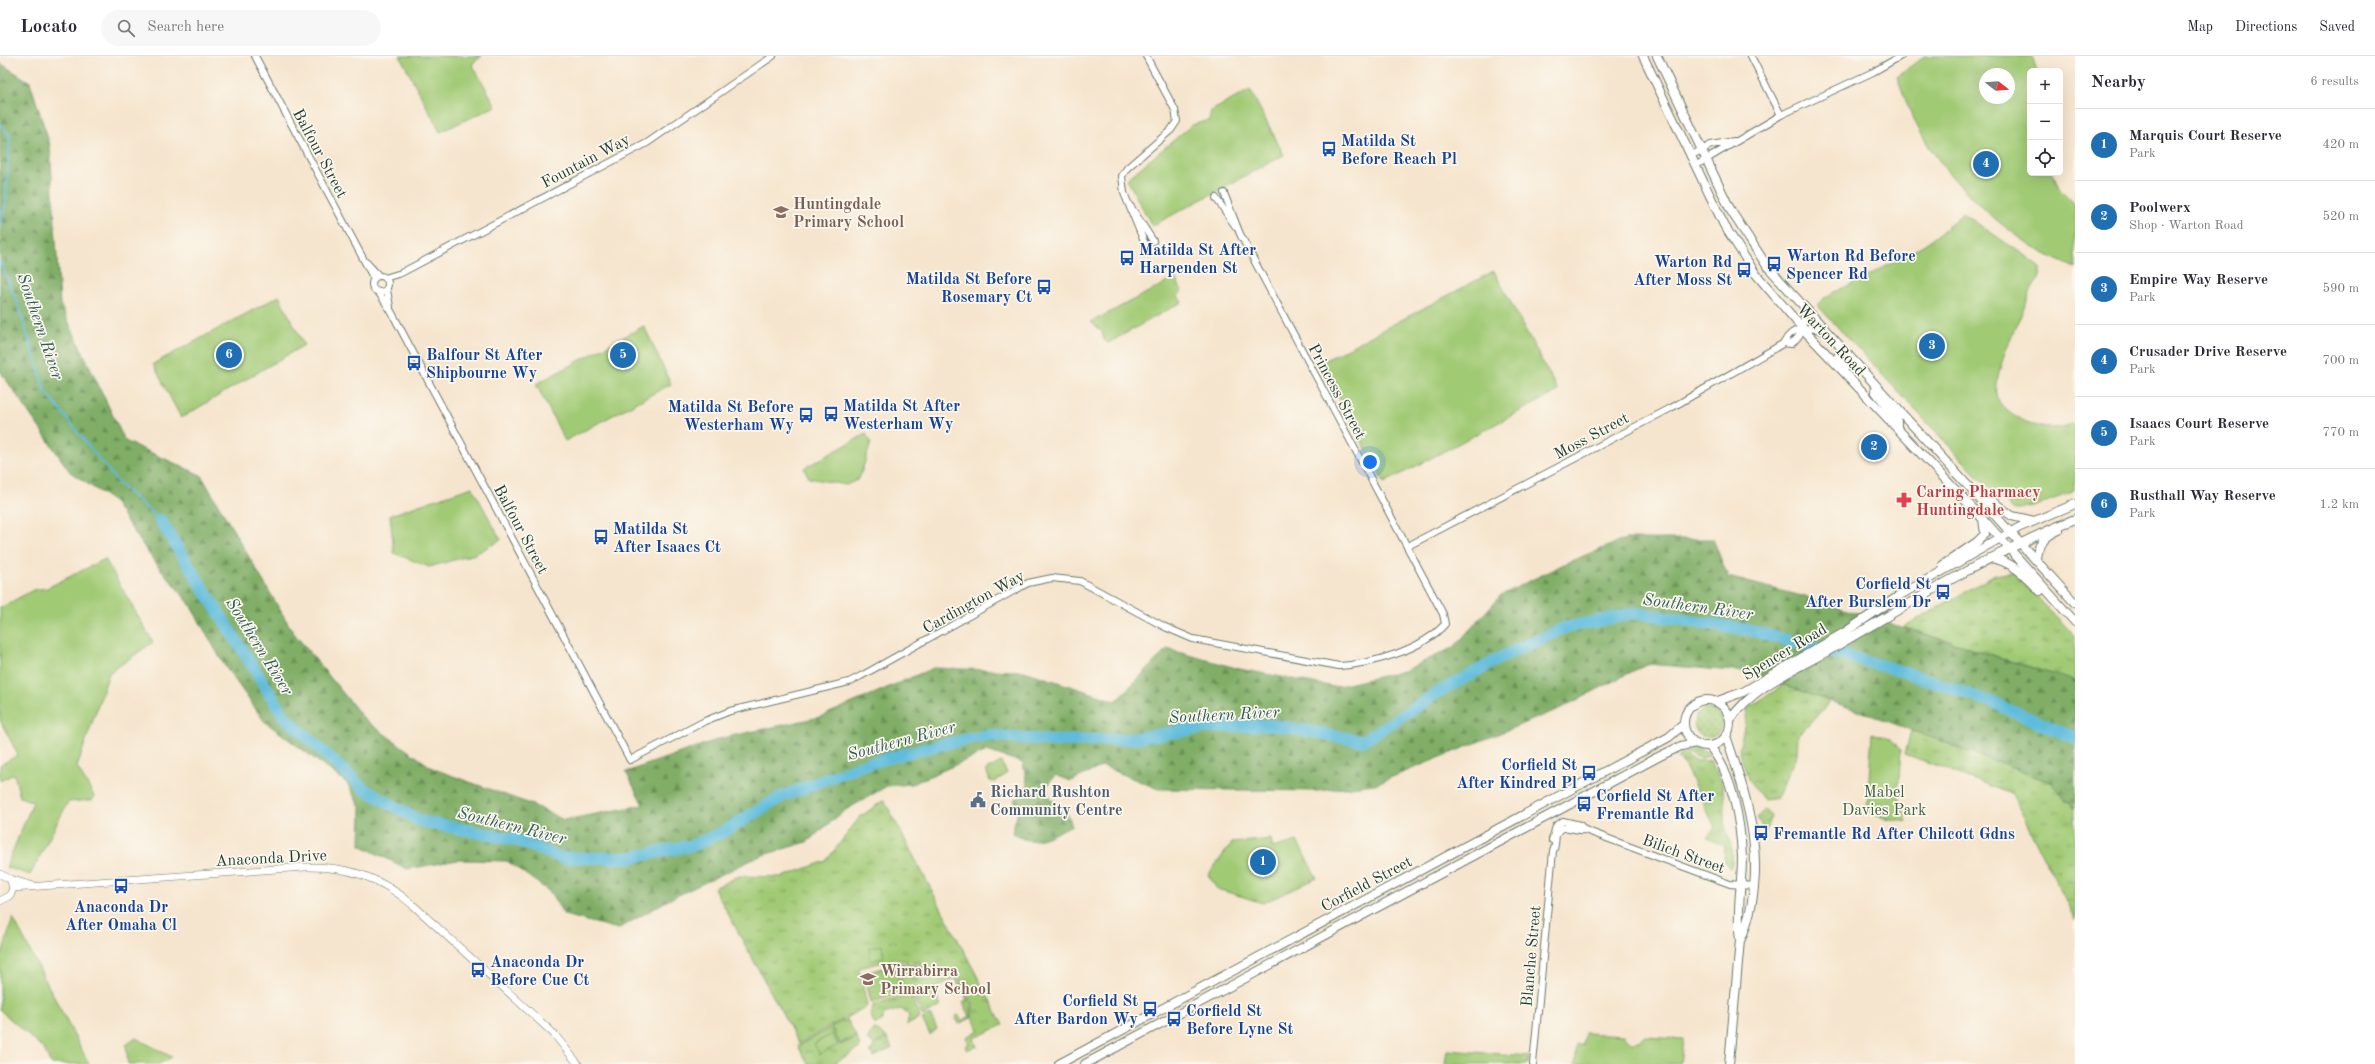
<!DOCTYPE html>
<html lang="en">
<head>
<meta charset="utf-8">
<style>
  body { margin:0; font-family:"Old Standard TT",serif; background:#f7f7f7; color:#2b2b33 }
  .controls { position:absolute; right:12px; top:12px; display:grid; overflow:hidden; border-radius:6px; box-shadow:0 4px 16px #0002 }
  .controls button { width:36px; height:36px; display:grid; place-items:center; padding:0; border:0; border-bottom:1px solid #e1e1e2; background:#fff; color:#2b2b33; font:20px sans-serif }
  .compass { position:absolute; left:1979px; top:12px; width:36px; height:36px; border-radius:50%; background:#fff; box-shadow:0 4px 16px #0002; rotate:107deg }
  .you { position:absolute; left:1370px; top:406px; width:14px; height:14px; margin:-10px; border:3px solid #fff; border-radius:50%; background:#1a73e8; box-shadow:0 0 0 6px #1a73e833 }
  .badge { display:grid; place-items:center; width:26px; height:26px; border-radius:50%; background:#1f6fb2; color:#fff; font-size:13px; font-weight:700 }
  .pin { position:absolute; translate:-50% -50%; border:2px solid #fff; box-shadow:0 1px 4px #0006 }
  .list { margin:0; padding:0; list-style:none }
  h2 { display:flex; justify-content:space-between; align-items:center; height:52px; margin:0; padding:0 16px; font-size:17px }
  h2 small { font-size:13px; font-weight:400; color:#7c7c81 }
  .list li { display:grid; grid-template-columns:26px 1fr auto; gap:12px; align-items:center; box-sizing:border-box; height:72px; padding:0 16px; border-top:1px solid #e1e1e2 }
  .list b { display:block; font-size:15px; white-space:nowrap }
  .list p { margin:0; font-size:13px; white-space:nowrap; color:#7c7c81 }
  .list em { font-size:13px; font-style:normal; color:#7c7c81 }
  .icon { flex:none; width:22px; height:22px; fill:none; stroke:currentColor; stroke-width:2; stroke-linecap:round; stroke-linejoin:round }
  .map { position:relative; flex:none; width:2075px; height:1008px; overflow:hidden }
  header { display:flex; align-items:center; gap:24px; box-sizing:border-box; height:56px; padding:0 20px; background:#fff; border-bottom:1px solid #e1e1e2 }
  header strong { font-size:19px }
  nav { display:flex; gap:22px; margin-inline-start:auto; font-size:14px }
  .search { width:280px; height:36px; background:#f7f7f7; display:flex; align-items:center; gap:10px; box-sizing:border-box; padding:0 14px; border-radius:22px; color:#7c7c81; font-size:15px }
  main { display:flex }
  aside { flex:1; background:#fff }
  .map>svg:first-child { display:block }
  .grass { fill:url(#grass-tufts); stroke:#608454 }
  .forest { fill:url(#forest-firs); stroke:#50764d }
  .park { fill:#a1ca75; stroke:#608454; fill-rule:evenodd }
  .garden { fill:url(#garden-dots); stroke:#608454 }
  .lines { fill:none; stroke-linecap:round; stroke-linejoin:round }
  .stream { stroke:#5ebcdc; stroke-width:2 }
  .river { stroke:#5ebcdc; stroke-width:12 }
  .tertiary-casing { stroke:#6a786a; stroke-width:8 }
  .secondary-casing { stroke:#6a786a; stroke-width:8 }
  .primary-casing { stroke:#6a786a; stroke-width:10 }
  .tertiary { stroke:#fff; stroke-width:6 }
  .secondary { stroke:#fff; stroke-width:7 }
  .primary { stroke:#fff; stroke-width:8 }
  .labels { text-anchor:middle; stroke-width:3.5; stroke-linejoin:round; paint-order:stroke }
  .transit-label { font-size:16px; font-weight:bold; fill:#164399; stroke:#fbf7ec; text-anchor:start }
  .street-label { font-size:16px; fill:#1f3d34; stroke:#fbf7ec }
  .education-label { font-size:16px; font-weight:bold; fill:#785e54; stroke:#fbf7ec; text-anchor:start }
  .health-label { font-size:16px; font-weight:bold; fill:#be3a42; stroke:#fbf7ec; text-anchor:start }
  .service-label { font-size:16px; font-weight:bold; fill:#4e5e75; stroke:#fbf7ec; text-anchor:start }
  .park-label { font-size:16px; fill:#406044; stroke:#fbf7ec }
  .water-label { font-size:17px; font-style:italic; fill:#2f5d5e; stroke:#fbf7ec }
</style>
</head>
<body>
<header>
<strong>Locato</strong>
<div class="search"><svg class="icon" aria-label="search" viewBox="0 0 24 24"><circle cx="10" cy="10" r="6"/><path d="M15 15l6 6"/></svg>Search here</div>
<nav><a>Map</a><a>Directions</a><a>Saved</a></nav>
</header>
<main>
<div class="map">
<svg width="2075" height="1008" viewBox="0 0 2075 1008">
  <defs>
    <pattern id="grass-tufts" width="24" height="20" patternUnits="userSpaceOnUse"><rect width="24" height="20" fill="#a1ca75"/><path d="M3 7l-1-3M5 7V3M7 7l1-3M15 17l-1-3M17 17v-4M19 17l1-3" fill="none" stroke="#83a561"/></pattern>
    <pattern id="forest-firs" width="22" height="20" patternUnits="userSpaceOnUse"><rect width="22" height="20" fill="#80ae66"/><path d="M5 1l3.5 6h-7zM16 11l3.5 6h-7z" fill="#688f55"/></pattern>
    <pattern id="garden-dots" width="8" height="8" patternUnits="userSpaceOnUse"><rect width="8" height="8" fill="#a1ca75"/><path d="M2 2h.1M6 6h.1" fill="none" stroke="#83a561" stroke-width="1.8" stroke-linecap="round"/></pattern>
  </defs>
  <rect width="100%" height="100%" fill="#fbf7ec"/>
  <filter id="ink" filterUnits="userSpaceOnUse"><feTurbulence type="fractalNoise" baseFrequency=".025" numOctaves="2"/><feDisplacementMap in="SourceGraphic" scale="8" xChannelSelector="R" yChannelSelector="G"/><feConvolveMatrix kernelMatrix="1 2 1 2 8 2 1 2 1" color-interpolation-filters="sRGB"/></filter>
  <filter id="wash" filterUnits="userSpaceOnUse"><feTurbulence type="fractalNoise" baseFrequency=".012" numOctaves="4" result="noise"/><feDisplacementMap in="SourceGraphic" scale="16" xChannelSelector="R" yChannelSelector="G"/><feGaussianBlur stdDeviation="0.9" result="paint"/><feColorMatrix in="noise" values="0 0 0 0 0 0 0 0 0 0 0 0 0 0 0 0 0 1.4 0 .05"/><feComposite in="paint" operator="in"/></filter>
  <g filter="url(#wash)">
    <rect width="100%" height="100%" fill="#f6e5ce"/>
    <!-- grass -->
    <path class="grass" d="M2013,516L2075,580V625L1903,571L1995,519Z
      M1784,629L1830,645L1808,670L1798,678L1797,698L1777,742L1764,744L1748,723L1739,694L1748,652Z
      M1911,674L2050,726L2075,753V864L2012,738L1905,698Z
      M1697,691L1706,695L1710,700L1700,702L1685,696V694Z
      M1683,697C1692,705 1698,706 1710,704C1719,718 1725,733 1725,750C1725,757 1723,764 1725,771C1728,786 1737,798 1730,812L1724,806L1725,790L1707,782L1715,771L1684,708L1677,702Z
      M884,744L1003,969L974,982L977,992L976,990L967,994L965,990L969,988L966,981L979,974L972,961L973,948L955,914L895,903L859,912L867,950L799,988L714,832L739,820L782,821L826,805L860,761Z
      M896,906L953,915L971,948V962L959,968L955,961L958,959L962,965L970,960L963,946L967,943L955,922L935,932V937L941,950L923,960L909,935L904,936Z
      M908,936L920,960L919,963L907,969L909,959L901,953L884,958L882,964L875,969L870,959L874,948L905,940L904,938Z
      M930,959L937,973L930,979L922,963Z
      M847,963L856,980L840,988L831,971Z
      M831,972L840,989L857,981L860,992L836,1006L837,1008H808L798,990Z
      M874,972L887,982L876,989L867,983Z"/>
    <!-- forest -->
    <path class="forest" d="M0,7L30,26L50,89L60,248L125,385L201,419L293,576L366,665L434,713L533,749L564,764L643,749L626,716L722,682L820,661L933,612L1024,615L1116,645L1167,593L1240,613L1334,631L1404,615L1454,591L1501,539L1566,507L1626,483H1713L1728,521L1802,540L2075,625V753L2050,726L1876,661L1746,616L1647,608L1559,653L1375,728L1319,735L1158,733L1103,710L1071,725L1055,719L1046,731L1051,744L1065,752L1072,769C1053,778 1031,794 1012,776L1018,755L1014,743L1029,739L1023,707L987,695L912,728L887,730L844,755L807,786L760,800L672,842L618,873L564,859L550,836L507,805L458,804L407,813L360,789L361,753L347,727L264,665L223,607L189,547L151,501L113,445L70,416L0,315Z"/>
    <!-- park -->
    <path class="park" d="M400,0H482L472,8L496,50L440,76Z
      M1924,0H2032L2037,15H2030V117H2053L2059,132L2075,148V212C2061,205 2045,199 2032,190C1986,160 1940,116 1915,66C1908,52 1903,36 1897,21ZM1985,18H2009V42H1985Z
      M1250,34L1284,99L1152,170L1127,123L1192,69L1209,64L1211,55Z
      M1962,157L2040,210C2041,221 2036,226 2031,235C2021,260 1993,314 1997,339C1998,349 2011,359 2020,363C2041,373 2052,375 2075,367V435L2038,449L2014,454L1980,423L1817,249C1827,237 1842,233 1856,226C1892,207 1935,187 1962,157Z
      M1494,215L1558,335L1384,427L1320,307Z
      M1175,222L1182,235L1178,240L1182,246L1108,287L1104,284L1102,276L1091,266Z
      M279,240L304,289L181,362L153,308Z
      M644,270L671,328L565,385L536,328Z
      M866,378L871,387L859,423L846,429L809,422L804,412Z
      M472,431L501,484L475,498L429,511L394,497L390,459Z
      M105,503L153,586L109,617L77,711L94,740L93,744L68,746L30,819L6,811L33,746L20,741L14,718L0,725V709L18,699L0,664V552L33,534L47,532Z
      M1872,677L1890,683L1901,693L1898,737L1907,766L1879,761L1867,753Z
      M1001,706L1007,717L995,726L990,725L986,714Z
      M1271,783L1273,792L1297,785L1317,822L1263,847L1217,833L1208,819L1232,787Z
      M13,862L89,1008H51L44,993L0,954V904Z
      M882,889L884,902L871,905L869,892Z
      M895,909L902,938L871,946L864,917Z
      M912,909L920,910L924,919L912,925L906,913Z
      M1585,977L1624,979L1631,986H1637L1644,981L1683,983L1680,1008H1575L1577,989H1583Z
      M832,978L838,989L820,998L814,988Z
      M136,982L172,1001L159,1008H128L126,989Z
      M1447,994L1529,1000L1528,1008H1445Z"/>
    <!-- garden -->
    <path class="garden" d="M1694 667a14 14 0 1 1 28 0a14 14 0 1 1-28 0Z
      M1765,754L1771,759L1765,777L1757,761Z
      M887,982L892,992L874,1001L870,995L877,987Z"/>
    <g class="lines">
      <!-- stream -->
      <path class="stream" d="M0,68L10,80L6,144L0,173
        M0,206L17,245L45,335L119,428L160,464"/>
      <!-- river -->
      <path class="river" d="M160,464L284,660L364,733L420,765L516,784L562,802H628L694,789L723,776L781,741L859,710L931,691L987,679L1056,685L1129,683L1203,672L1273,669L1363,685L1437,637L1504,600L1564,572L1637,557L1749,574L1908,617L1994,647L2075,682"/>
    </g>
  </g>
  <g filter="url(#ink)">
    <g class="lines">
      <defs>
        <path id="tertiary" d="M255,0L374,223
          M1751,0L1781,59
          M1690,100L1711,89L1734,85
          M1695,110L1781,59L1873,16L1901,0
          M1216,142L1236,171
          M1131,151L1153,185
          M1145,188L1124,137L1122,120L1127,112L1171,74L1177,65L1175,54L1146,0
          M367,207L379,220
          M372 228a8 8 0 1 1 16 0a8 8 0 1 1-16 0Z
          M385,222L401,217L647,87L773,0
          M387,234L390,251
          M379,237L391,255L630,704L705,665L730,655L849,626L861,620L1028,527L1052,522L1080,525L1165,571L1193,583L1339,610C1372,608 1422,594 1445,568L1443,558L1240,178L1224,137
          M1784,287L1791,288C1804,278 1804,268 1804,253
          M1408,490L1671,352L1784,287C1791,270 1810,270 1825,276
          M1552,784L1556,770L1563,765L1580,769L1585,774
          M1533,1008L1553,795C1556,790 1555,784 1556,779C1561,765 1576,776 1585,774L1730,828L1753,830"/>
        <path id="secondary" d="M0,818L10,823L13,832L10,840L0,845
          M10,823L34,830
          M13,832L305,811C348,810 380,821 413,849L554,978L578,1008"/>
        <path id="primary" d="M1643,0L1724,169L1755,217L1803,273L1983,463L2075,566
          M1657,0L1731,155L1767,210L2075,547
          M1841,293L1838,301L1845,311
          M1875,335L1897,363V372
          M1984,439L2012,460L2034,465
          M1990,502C2011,504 2027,521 2040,535
          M2036,504C2036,490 2046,479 2059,474
          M1943,509L1977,486L1985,478L1983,463
          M1684 667a23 23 0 1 1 46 0a23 23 0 1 1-46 0Z
          M1715,646L1743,636L1845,576L1902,538L1990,488L2020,471L2075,448
          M1730,664C1752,631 1796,613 1830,594C1910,547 1989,498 2075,463
          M1726,680C1749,747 1770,813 1741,883
          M1709,690C1732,715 1741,767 1742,802C1742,829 1736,856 1740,884L1729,1008
          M1059,1008L1669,681L1684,668
          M1085,1008L1658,701L1681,690L1696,687"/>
      </defs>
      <!-- tertiary casing -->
      <use href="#tertiary" class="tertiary-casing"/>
      <!-- secondary casing -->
      <use href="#secondary" class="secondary-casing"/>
      <!-- primary casing -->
      <use href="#primary" class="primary-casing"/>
      <!-- tertiary -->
      <use href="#tertiary" class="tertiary"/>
      <!-- secondary -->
      <use href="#secondary" class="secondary"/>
      <!-- primary -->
      <use href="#primary" class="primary"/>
    </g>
  </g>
  <!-- icons -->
  <defs>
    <symbol id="bus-bare" viewBox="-9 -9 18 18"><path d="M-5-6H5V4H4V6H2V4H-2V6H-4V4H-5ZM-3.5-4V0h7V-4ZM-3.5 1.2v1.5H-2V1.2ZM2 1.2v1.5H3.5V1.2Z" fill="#1a4fb4" stroke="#fbf7ec" stroke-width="2.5" paint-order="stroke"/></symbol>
    <symbol id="school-bare" viewBox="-9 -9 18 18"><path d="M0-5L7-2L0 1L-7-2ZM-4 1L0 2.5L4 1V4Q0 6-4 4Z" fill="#8d6e63" stroke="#fbf7ec" stroke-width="2.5" paint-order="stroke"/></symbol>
    <symbol id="pharmacy-bare" viewBox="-9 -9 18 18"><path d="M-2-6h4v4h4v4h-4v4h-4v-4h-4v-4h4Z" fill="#e0444e" stroke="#fbf7ec" stroke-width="2.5" paint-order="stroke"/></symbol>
    <symbol id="civic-bare" viewBox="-9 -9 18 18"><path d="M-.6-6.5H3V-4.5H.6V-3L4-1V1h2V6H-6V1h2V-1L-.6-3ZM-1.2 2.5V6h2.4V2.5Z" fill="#5c6f8a" stroke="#fbf7ec" stroke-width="2.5" paint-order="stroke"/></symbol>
  </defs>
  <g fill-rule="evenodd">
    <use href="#bus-bare" x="1318" y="82" width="22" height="22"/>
    <use href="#school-bare" x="770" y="145" width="22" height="22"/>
    <use href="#bus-bare" x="1116" y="191" width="22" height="22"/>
    <use href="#bus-bare" x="1763" y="197" width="22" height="22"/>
    <use href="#bus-bare" x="1733" y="203" width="22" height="22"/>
    <use href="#bus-bare" x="1033" y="220" width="22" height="22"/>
    <use href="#bus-bare" x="403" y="296" width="22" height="22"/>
    <use href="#bus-bare" x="820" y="347" width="22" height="22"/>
    <use href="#bus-bare" x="795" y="348" width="22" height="22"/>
    <use href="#pharmacy-bare" x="1893" y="433" width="22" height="22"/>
    <use href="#bus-bare" x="590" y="470" width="22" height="22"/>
    <use href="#bus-bare" x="1932" y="525" width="22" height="22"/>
    <use href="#bus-bare" x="1578" y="706" width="22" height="22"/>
    <use href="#civic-bare" x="967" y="733" width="22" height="22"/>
    <use href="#bus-bare" x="1573" y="737" width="22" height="22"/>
    <use href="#bus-bare" x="1750" y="766" width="22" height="22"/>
    <use href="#bus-bare" x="110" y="819" width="22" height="22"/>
    <use href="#bus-bare" x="467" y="903" width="22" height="22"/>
    <use href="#school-bare" x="857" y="912" width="22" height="22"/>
    <use href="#bus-bare" x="1139" y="942" width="22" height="22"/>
    <use href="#bus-bare" x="1163" y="952" width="22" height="22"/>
  </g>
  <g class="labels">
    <!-- transit labels -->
    <g class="transit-label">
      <text x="1341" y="90">Matilda St<tspan x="1341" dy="18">Before Reach Pl</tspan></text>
      <text x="1139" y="199">Matilda St After<tspan x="1139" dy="18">Harpenden St</tspan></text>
      <text x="1786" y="205">Warton Rd Before<tspan x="1786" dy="18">Spencer Rd</tspan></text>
      <text x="1732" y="211" text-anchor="end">Warton Rd<tspan x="1732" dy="18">After Moss St</tspan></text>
      <text x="1032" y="228" text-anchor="end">Matilda St Before<tspan x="1032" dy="18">Rosemary Ct</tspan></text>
      <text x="426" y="304">Balfour St After<tspan x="426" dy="18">Shipbourne Wy</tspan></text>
      <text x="843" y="355">Matilda St After<tspan x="843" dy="18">Westerham Wy</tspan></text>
      <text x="794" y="356" text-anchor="end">Matilda St Before<tspan x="794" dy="18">Westerham Wy</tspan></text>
      <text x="613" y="478">Matilda St<tspan x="613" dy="18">After Isaacs Ct</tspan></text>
      <text x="1931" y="533" text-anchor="end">Corfield St<tspan x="1931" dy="18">After Burslem Dr</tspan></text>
      <text x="1577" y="714" text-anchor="end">Corfield St<tspan x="1577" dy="18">After Kindred Pl</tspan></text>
      <text x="1596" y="745">Corfield St After<tspan x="1596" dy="18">Fremantle Rd</tspan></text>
      <text x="1773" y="783">Fremantle Rd After Chilcott Gdns</text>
      <text x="121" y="856" text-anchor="middle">Anaconda Dr<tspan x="121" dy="18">After Omaha Cl</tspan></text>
      <text x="490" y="911">Anaconda Dr<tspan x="490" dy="18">Before Cue Ct</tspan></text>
      <text x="1138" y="950" text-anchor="end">Corfield St<tspan x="1138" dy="18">After Bardon Wy</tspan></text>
      <text x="1186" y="960">Corfield St<tspan x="1186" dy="18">Before Lyne St</tspan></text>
    </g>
    <!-- street labels -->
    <g class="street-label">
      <text transform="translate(321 97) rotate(62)" y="6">Balfour Street</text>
      <text transform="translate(585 104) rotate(-28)" y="6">Fountain Way</text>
      <text transform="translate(1832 283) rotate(47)" y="6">Warton Road</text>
      <text transform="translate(1338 335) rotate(62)" y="6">Princess Street</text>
      <text transform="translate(1591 379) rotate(-28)" y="6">Moss Street</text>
      <text transform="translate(522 473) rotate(62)" y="6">Balfour Street</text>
      <text transform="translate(973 545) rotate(-29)" y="6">Cardington Way</text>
      <text transform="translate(1784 595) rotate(-31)" y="6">Spencer Road</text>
      <text transform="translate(1684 797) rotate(20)" y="6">Bilich Street</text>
      <text transform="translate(271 801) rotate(-3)" y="6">Anaconda Drive</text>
      <text transform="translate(1366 827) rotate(-28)" y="6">Corfield Street</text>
      <text transform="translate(1530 900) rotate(-85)" y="6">Blanche Street</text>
    </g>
    <!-- education labels -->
    <g class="education-label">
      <text x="793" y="153">Huntingdale<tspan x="793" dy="18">Primary School</tspan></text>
      <text x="880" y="920">Wirrabirra<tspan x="880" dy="18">Primary School</tspan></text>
    </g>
    <!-- health labels -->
    <g class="health-label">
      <text x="1916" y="441">Caring Pharmacy<tspan x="1916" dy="18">Huntingdale</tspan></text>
    </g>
    <!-- service labels -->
    <g class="service-label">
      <text x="990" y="741">Richard Rushton<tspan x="990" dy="18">Community Centre</tspan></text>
    </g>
    <!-- park labels -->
    <g class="park-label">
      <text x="1884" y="741">Mabel<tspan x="1884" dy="18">Davies Park</tspan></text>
    </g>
    <!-- water labels -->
    <g class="water-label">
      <text transform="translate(41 270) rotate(71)" y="6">Southern River</text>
      <text transform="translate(1698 550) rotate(8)" y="6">Southern River</text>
      <text transform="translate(260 590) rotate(58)" y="6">Southern River</text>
      <text transform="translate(1224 658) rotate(-3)" y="6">Southern River</text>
      <text transform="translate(901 684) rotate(-15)" y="6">Southern River</text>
      <text transform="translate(512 769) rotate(14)" y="6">Southern River</text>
    </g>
  </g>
</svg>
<div class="controls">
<button>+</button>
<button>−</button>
<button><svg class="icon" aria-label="locate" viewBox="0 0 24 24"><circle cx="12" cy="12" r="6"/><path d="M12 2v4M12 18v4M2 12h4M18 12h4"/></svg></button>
</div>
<svg class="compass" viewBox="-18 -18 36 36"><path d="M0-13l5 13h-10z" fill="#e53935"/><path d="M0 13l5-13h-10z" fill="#7c7c81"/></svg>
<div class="you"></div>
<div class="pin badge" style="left:1263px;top:806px">1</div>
<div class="pin badge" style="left:1874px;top:391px">2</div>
<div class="pin badge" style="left:1932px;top:290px">3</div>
<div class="pin badge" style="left:1986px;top:108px">4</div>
<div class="pin badge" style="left:623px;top:299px">5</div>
<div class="pin badge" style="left:229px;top:299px">6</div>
</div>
<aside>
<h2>Nearby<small>6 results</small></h2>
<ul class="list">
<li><span class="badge">1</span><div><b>Marquis Court Reserve</b><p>Park</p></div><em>420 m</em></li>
<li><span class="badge">2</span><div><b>Poolwerx</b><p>Shop · Warton Road</p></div><em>520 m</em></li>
<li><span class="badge">3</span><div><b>Empire Way Reserve</b><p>Park</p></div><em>590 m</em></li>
<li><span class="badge">4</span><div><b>Crusader Drive Reserve</b><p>Park</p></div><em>700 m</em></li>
<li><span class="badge">5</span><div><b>Isaacs Court Reserve</b><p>Park</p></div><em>770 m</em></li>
<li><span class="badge">6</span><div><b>Rusthall Way Reserve</b><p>Park</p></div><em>1.2 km</em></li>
</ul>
</aside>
</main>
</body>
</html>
